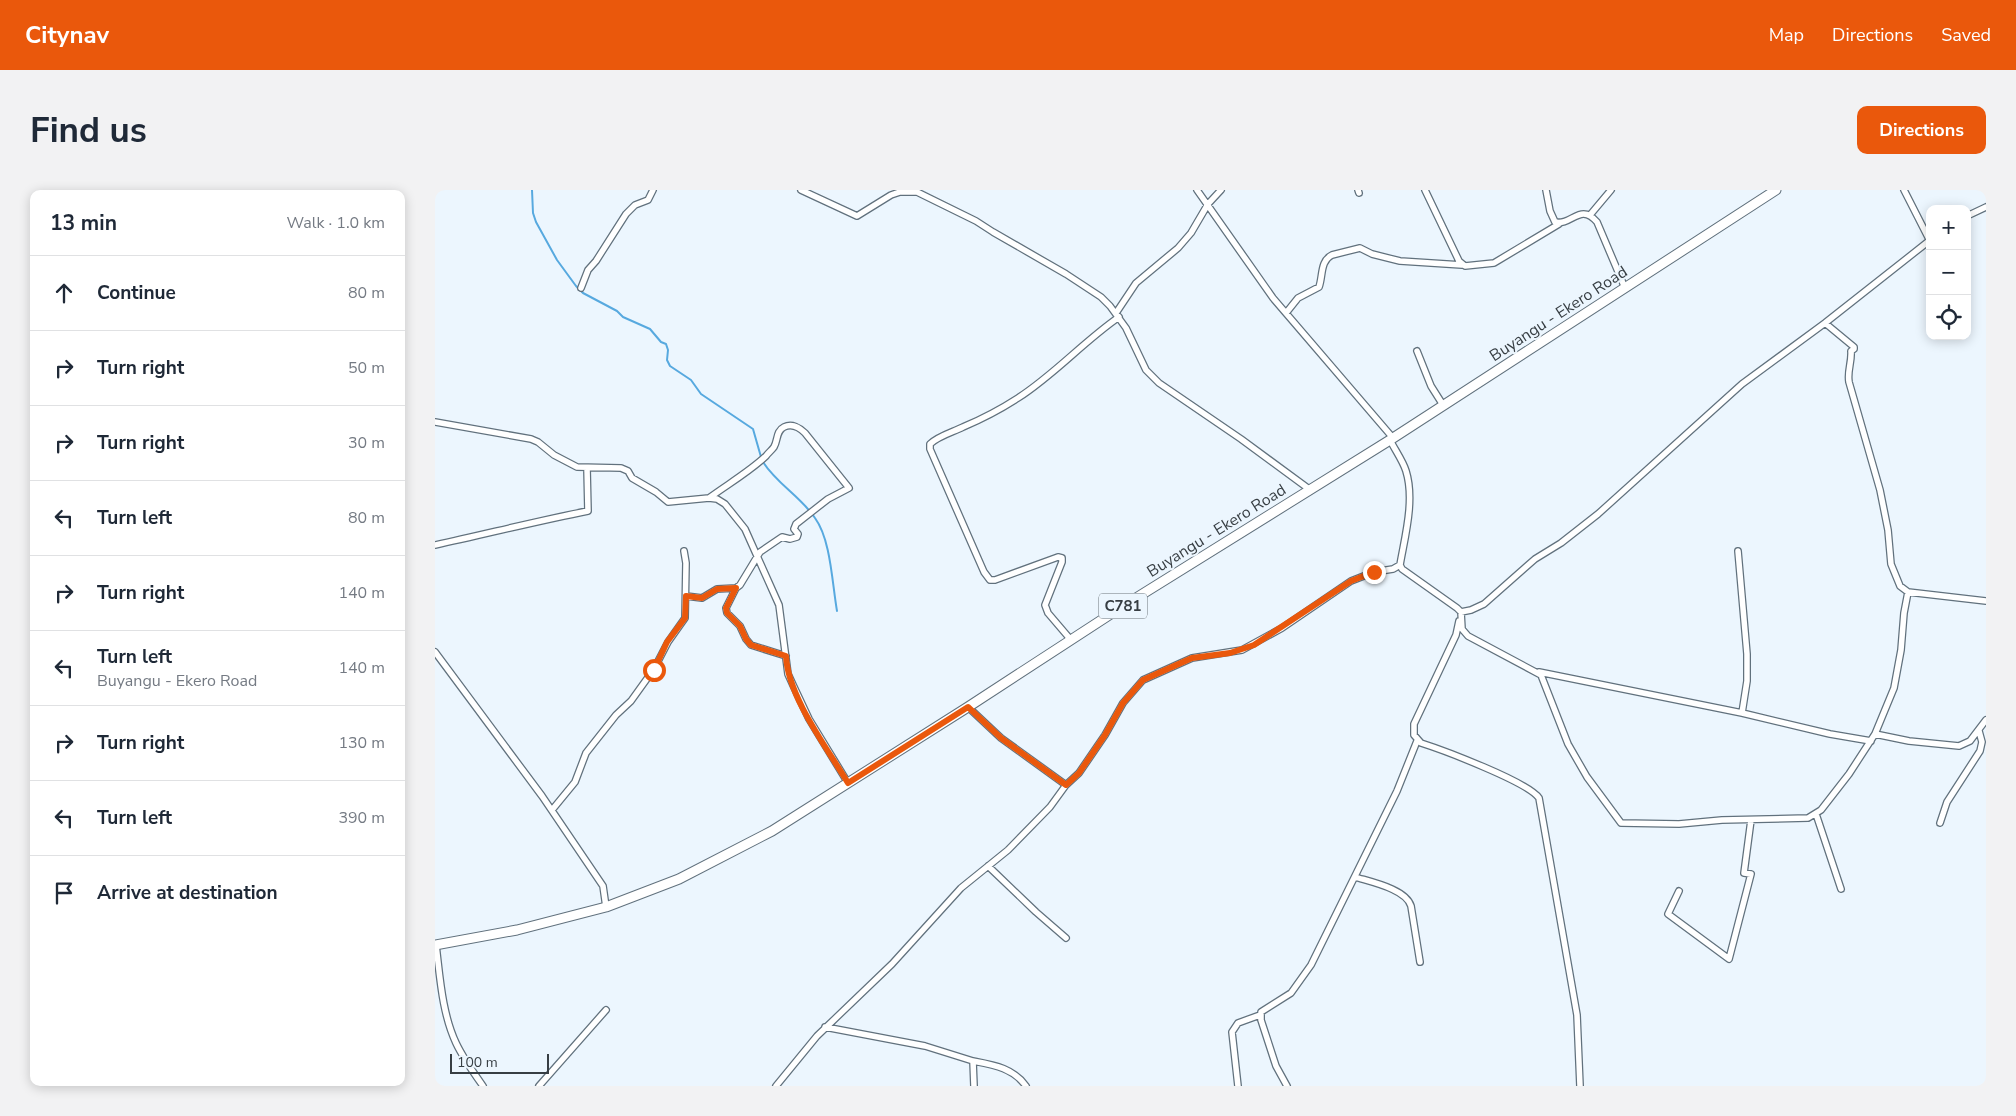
<!DOCTYPE html>
<html lang="en">
<head>
<meta charset="utf-8">
<style>
  body { margin:0; font-family:"Nunito Sans",sans-serif; background:#f2f2f3; color:#1f2937 }
  .controls { position:absolute; right:15px; top:15px; display:grid; overflow:hidden; border-radius:10px; box-shadow:0 2px 12px #0003 }
  .controls button { width:45px; height:45px; display:grid; place-items:center; padding:0; border:0; border-bottom:1px solid #e0e1e3; background:#fff; color:#1f2937; font:25px sans-serif }
  .scale { position:absolute; left:15px; bottom:12px; width:99px; box-sizing:border-box; padding-left:5px; border:2px solid #373e43; border-top:0; font-size:14px; line-height:18px; white-space:nowrap; color:#373e43; -webkit-text-stroke:4px #ecf6fe; paint-order:stroke }
  .stop { position:absolute; width:15px; height:15px; margin:-11px; border:4px solid #ea580c; border-radius:50%; background:#fff }
  .stop.end { background:#ea580c; border-color:#fff; box-shadow:0 1px 5px #0008 }
  .list { margin:0; padding:0; list-style:none }
  h2 { display:flex; justify-content:space-between; align-items:center; height:65px; margin:0; padding:0 20px; font-size:21px }
  h2 small { font-size:16px; font-weight:400; color:#747a83 }
  .list li { display:grid; grid-template-columns:32px 1fr auto; gap:15px; align-items:center; box-sizing:border-box; height:75px; padding:0 20px; border-top:1px solid #e0e1e3 }
  .list b { display:block; font-size:19px; white-space:nowrap }
  .list p { margin:0; font-size:16px; white-space:nowrap; color:#747a83 }
  .list em { font-size:16px; font-style:normal; color:#747a83 }
  .icon { flex:none; width:28px; height:28px; fill:none; stroke:currentColor; stroke-width:2; stroke-linecap:round; stroke-linejoin:round }
  .map { position:relative; flex:none; width:1551px; height:896px; overflow:hidden; border-radius:10px }
  header { display:flex; align-items:center; gap:30px; box-sizing:border-box; height:70px; padding:0 25px; background:#ea580c; color:#fff }
  header strong { font-size:24px }
  nav { display:flex; gap:28px; margin-inline-start:auto; font-size:18px }
  .intro { display:flex; align-items:center; justify-content:space-between; box-sizing:border-box; height:120px; padding:0 30px }
  h1 { margin:0; font-size:35px }
  .button { padding:12px 22px; border-radius:10px; background:#ea580c; color:#fff; font-size:18px; font-weight:700 }
  main { display:flex; gap:30px; padding:0 30px }
  aside { flex:1; background:#fff; border-radius:10px; box-shadow:0 2px 12px #0003 }
  .map>svg:first-child { display:block }
  .lines { fill:none; stroke-linecap:round; stroke-linejoin:round }
  .stream { stroke:#57a9df; stroke-width:2 }
  .minor-casing { stroke:#61717d; stroke-width:8 }
  .primary-casing { stroke:#61717d; stroke-width:11 }
  .minor { stroke:#fff; stroke-width:5.5 }
  .primary { stroke:#fff; stroke-width:9 }
  .route { stroke:#ea580c; stroke-width:6 }
  .labels { text-anchor:middle; stroke-width:4; stroke-linejoin:round; paint-order:stroke }
  .shield { fill:#ecf6fe; stroke:#6d757b; stroke-width:1 }
  .shield-label { font-size:15px; font-weight:bold; fill:#373e43 }
  .street-label { font-size:16px; fill:#373e43; stroke:#ecf6fe }
</style>
</head>
<body>
<header>
<strong>Citynav</strong>
<nav><a>Map</a><a>Directions</a><a>Saved</a></nav>
</header>
<div class="intro"><h1>Find us</h1><a class="button">Directions</a></div>
<main>
<aside>
<h2>13 min<small>Walk · 1.0 km</small></h2>
<ul class="list">
<li><svg class="icon" aria-label="ahead" viewBox="0 0 24 24"><path d="M12 20V5M6 11l6-6 6 6"/></svg><div><b>Continue</b></div><em>80 m</em></li>
<li><svg class="icon" aria-label="right" viewBox="0 0 24 24"><path d="M7 20v-9h11M14 6l5 5-5 5"/></svg><div><b>Turn right</b></div><em>50 m</em></li>
<li><svg class="icon" aria-label="right" viewBox="0 0 24 24"><path d="M7 20v-9h11M14 6l5 5-5 5"/></svg><div><b>Turn right</b></div><em>30 m</em></li>
<li><svg class="icon" aria-label="left" viewBox="0 0 24 24"><path d="M17 20v-9H6M10 6l-5 5 5 5"/></svg><div><b>Turn left</b></div><em>80 m</em></li>
<li><svg class="icon" aria-label="right" viewBox="0 0 24 24"><path d="M7 20v-9h11M14 6l5 5-5 5"/></svg><div><b>Turn right</b></div><em>140 m</em></li>
<li><svg class="icon" aria-label="left" viewBox="0 0 24 24"><path d="M17 20v-9H6M10 6l-5 5 5 5"/></svg><div><b>Turn left</b><p>Buyangu - Ekero Road</p></div><em>140 m</em></li>
<li><svg class="icon" aria-label="right" viewBox="0 0 24 24"><path d="M7 20v-9h11M14 6l5 5-5 5"/></svg><div><b>Turn right</b></div><em>130 m</em></li>
<li><svg class="icon" aria-label="left" viewBox="0 0 24 24"><path d="M17 20v-9H6M10 6l-5 5 5 5"/></svg><div><b>Turn left</b></div><em>390 m</em></li>
<li><svg class="icon" aria-label="arrive" viewBox="0 0 24 24"><path d="M6 21V4h12l-3 4 3 4H6"/></svg><div><b>Arrive at destination</b></div></li>
</ul>
</aside>
<div class="map">
<svg width="1551" height="896" viewBox="0 0 1551 896">
  <rect width="100%" height="100%" fill="#ecf6fe"/>
  <g class="lines">
    <!-- stream -->
    <path class="stream" d="M97,0L98,23L101,32L122,70L141,96L148,103L182,121L188,127L215,139L226,152L231,154L233,160L232,170L235,176L256,190L266,204L318,239L326,267
      M328,272C342,294 366,307 380,328C396,350 397,393 402,421"/>
    <defs>
      <path id="minor" d="M366,0L422,26L456,5L465,2H482L541,31L558,42L631,84L666,107L675,116L691,138L711,180L724,193L806,249L874,299
        M762,0L838,108L958,248
        M923,0L924,3
        M990,0L1024,71L1030,76L1059,73L1124,34
        M1111,0L1115,21L1120,32C1137,36 1145,12 1162,32L1190,98
        M1469,0L1495,51
        M1155,25L1176,0
        M1532,26L1551,17
        M146,98L153,80L161,71L191,24L200,15L213,10L218,0
        M681,123L701,93L743,58L756,43L773,14L786,0
        M851,123L863,108L884,97C888,86 885,71 897,65L925,58L937,64L965,71L1027,75
        M1390,133L1419,157V159L1416,161C1417,172 1412,181 1414,192L1445,300L1453,340L1456,374L1465,396L1473,402L1469,423L1466,460L1459,498L1440,544
        M982,161L996,196L1008,215
        M0,232L96,249L103,252L119,265L142,277L186,278L193,281L197,288L221,302L233,312L274,308L282,309L290,314L310,339L344,415L353,484L358,495L374,529L413,593
        M955,250C960,260 968,271 971,281C980,310 970,346 965,375L967,379L1022,418L1026,422L1027,439L1033,446L1106,485L1133,554L1152,587L1186,633L1244,634L1287,630L1373,628L1386,620L1414,584L1440,544L1474,551L1524,556L1535,551L1551,530
        M0,355C51,344 102,331 153,321L152,278
        M1303,361L1312,464V491L1307,523L1395,544L1436,551
        M301,398L291,418L292,423L305,436L311,449L316,455L351,466
        M1473,402L1551,411
        M251,406L267,408L282,399L301,398L305,395L325,362L347,347L355,349L362,347L363,344L359,339L361,334L393,309L414,298L370,243C365,238 357,233 349,237C341,241 343,250 339,257C337,260 333,263 331,266C314,282 293,294 274,308
        M1026,422L1036,420L1049,414L1100,369L1126,353L1163,324L1307,194L1390,133L1494,51
        M1024,431L1021,445L979,534V545L986,553C1008,560 1093,592 1104,608L1142,825L1145,896
        M636,450L613,423L610,415L627,372V368L623,367L560,390H555L549,382L495,259V254C503,246 518,242 528,237C547,229 566,219 583,208C619,185 648,152 684,127
        M0,462L107,606L168,696L171,717
        M1104,482L1307,523
        M533,517L566,548L631,595
        M117,620L140,592L151,563L181,525L196,511L219,479L233,452L250,428L251,373L249,361
        M1381,624L1406,699
        M1505,633L1512,612L1545,561L1547,552L1544,541
        M553,676L601,722L631,748
        M920,687C936,692 971,699 976,716L985,772
        M1244,701L1233,724L1294,769L1316,684L1309,683L1316,630
        M1,755C5,787 7,823 21,853C28,868 38,882 48,896
        M390,837L490,856L538,871L539,896
        M538,871C559,875 578,878 591,896
        M104,896L171,820
        M341,896L382,846L457,774L526,698L573,660L615,617L631,595L644,583L670,545L688,513L708,490L757,468L807,460L847,438L916,391L939,382L958,379L965,375
        M803,896L797,842L803,833L825,825
        M852,896L841,876L826,830V822L856,803L876,775L962,601L982,551"/>
      <path id="primary" d="M0,755L82,740L171,717L244,689L337,641L533,517L685,418L955,250L1341,0"/>
    </defs>
    <!-- minor casing -->
    <use href="#minor" class="minor-casing"/>
    <!-- primary casing -->
    <use href="#primary" class="primary-casing"/>
    <!-- minor -->
    <use href="#minor" class="minor"/>
    <!-- primary -->
    <use href="#primary" class="primary"/>
  </g>
  <g class="lines">
    <!-- route -->
    <path class="route" d="M219,480L232,452L250,428L251,406L267,408L282,399L301,398L291,418L292,423L305,436L311,449L316,455L351,466C353,507 392,558 413,593L533,517L566,548L631,595L644,583L670,545L688,513L708,490L757,468L795,463L819,455L916,391L939,382"/>
  </g>
  <g class="labels">
    <!-- shield labels -->
    <rect class="shield" x="664" y="403.5" width="48" height="25" rx="4"/>
    <g class="shield-label">
      <text x="688" y="421">C781</text>
    </g>
    <!-- street labels -->
    <g class="street-label">
      <text transform="translate(1123 123) rotate(-33)" y="6">Buyangu - Ekero Road</text>
      <text transform="translate(781 340) rotate(-32)" y="6">Buyangu - Ekero Road</text>
    </g>
  </g>
</svg>
<div class="controls">
<button>+</button>
<button>−</button>
<button><svg class="icon" aria-label="locate" viewBox="0 0 24 24"><circle cx="12" cy="12" r="6"/><path d="M12 2v4M12 18v4M2 12h4M18 12h4"/></svg></button>
</div>
<div class="scale">100 m</div>
<div class="stop" style="left:219px;top:480px"></div>
<div class="stop end" style="left:939px;top:382px"></div>
</div>
</main>
</body>
</html>
